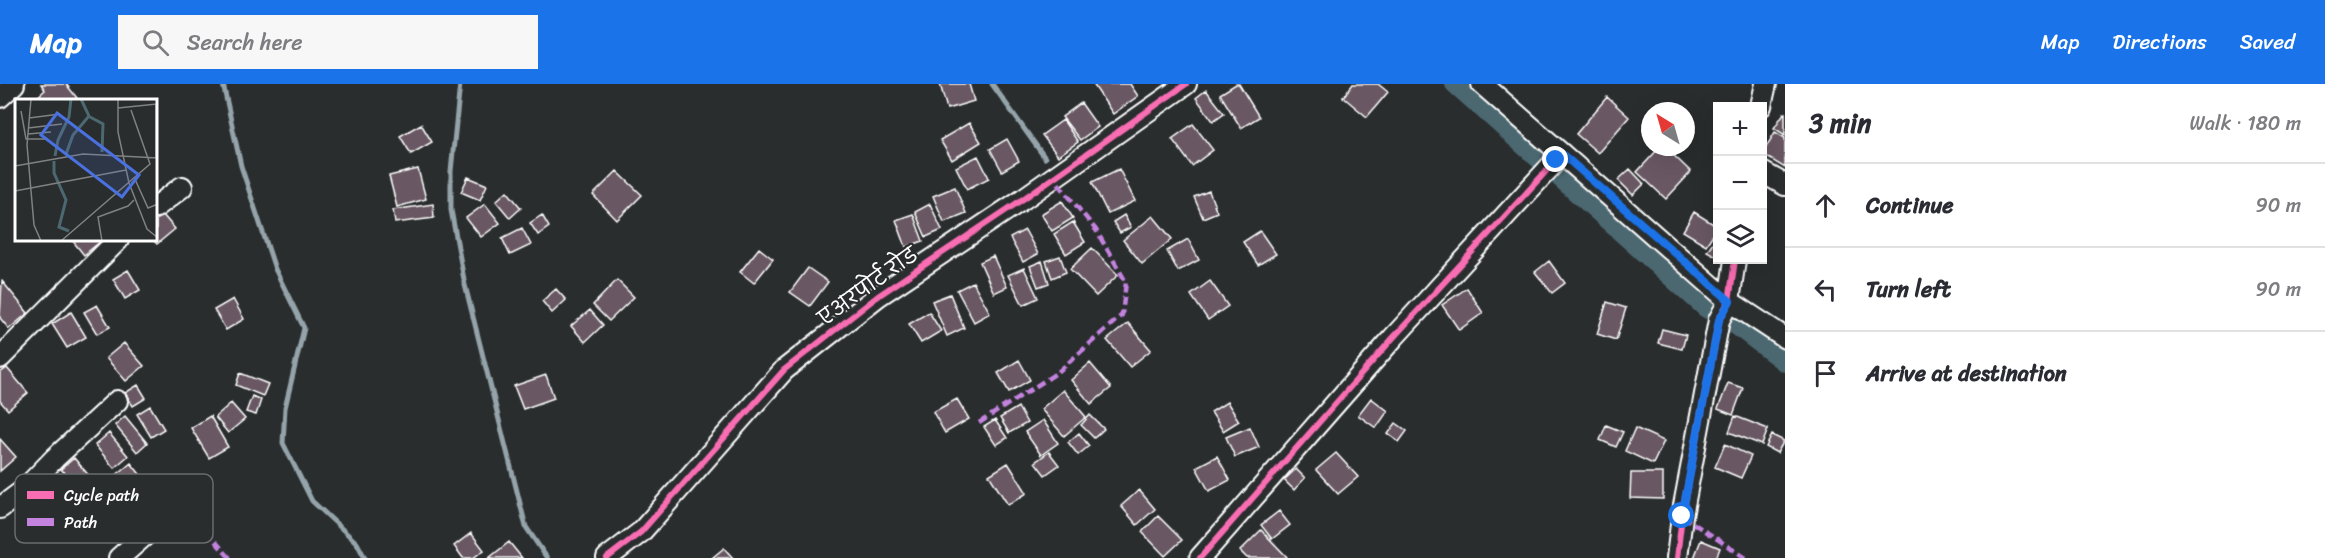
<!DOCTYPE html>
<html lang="en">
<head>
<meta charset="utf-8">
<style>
  body { margin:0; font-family:Sriracha,"Playpen Sans Deva",sans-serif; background:#f7f7f7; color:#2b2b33 }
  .controls { position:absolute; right:18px; top:18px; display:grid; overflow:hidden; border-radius:0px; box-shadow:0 6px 24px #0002 }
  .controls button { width:54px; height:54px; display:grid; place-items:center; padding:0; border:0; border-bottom:2px solid #e1e1e2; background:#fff; color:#2b2b33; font:30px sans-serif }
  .compass { position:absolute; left:1641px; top:18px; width:54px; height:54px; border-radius:50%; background:#fff; box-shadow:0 6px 24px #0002; rotate:323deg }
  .stop { position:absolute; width:18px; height:18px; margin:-14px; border:4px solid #1a73e8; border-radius:50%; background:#fff }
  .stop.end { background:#1a73e8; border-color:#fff; box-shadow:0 2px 6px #0008 }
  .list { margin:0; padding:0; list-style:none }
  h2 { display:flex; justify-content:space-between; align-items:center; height:78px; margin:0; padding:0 24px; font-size:26px }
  h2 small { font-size:20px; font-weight:400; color:#7c7c81 }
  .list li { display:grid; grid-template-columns:39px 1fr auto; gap:18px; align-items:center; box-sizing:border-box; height:84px; padding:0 24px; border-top:2px solid #e1e1e2 }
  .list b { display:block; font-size:22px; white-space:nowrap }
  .list em { font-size:20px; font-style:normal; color:#7c7c81 }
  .icon { flex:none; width:33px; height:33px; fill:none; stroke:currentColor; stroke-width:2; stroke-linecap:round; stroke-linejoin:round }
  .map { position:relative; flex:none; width:1785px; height:474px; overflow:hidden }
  header { display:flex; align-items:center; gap:36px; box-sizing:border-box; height:84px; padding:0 30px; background:#1a73e8; color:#fff }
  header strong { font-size:28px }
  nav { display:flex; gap:33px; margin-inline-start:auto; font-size:21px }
  .search { width:420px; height:54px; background:#f7f7f7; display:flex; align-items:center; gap:15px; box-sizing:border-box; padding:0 21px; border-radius:0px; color:#7c7c81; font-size:22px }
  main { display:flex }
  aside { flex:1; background:#fff }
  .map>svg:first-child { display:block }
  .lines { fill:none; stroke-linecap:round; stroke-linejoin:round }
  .stream { stroke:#94a4aa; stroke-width:5 }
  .canal { stroke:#4c6871; stroke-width:18 }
  .building { fill:#695964; stroke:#fff; stroke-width:1.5 }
  .minor-casing { stroke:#fff; stroke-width:24 }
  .minor { stroke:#2a2d2e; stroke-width:20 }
  .quiet { stroke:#c483df; stroke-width:4.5; stroke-dasharray:9 4.5; stroke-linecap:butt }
  .cycleway-casing { stroke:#2a2d2e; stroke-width:10 }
  .cycleway { stroke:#f96db3; stroke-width:6 }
  .route { stroke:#1a73e8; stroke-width:8 }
  .labels { text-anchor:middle; stroke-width:4.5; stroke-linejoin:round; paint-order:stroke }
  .street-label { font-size:20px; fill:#fff; stroke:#2a2d2e }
  .inset-river { fill:none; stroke:#4c6871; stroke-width:3 }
  .inset-road { fill:none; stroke:#7f8182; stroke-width:1.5 }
  .view { fill:#4a71e0; fill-opacity:0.15; stroke:#4a71e0; stroke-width:3 }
  .inset-edge { fill:none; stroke:#fff; stroke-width:3 }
  .key { fill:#2a2d2e; stroke:#6a6c6d; stroke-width:1.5 }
  .key-label { font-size:16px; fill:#fff }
</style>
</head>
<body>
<header>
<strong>Map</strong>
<div class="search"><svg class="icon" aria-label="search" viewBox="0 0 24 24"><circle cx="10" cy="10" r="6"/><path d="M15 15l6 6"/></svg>Search here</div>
<nav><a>Map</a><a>Directions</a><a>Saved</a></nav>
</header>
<main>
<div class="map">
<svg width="1785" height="474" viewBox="0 0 1785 474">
  <rect width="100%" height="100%" fill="#2a2d2e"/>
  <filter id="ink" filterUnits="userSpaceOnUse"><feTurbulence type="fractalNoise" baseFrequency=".0167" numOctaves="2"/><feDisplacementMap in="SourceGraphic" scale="12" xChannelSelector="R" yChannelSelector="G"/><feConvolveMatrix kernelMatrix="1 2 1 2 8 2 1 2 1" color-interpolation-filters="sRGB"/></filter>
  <g filter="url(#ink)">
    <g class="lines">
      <!-- stream -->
      <path class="stream" d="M223,0L241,82L275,185L304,244L285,324L283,359L312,417L357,459L365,474
        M460,0L451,87V126L465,201L526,443L547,474
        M992,0L1045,74"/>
      <!-- canal -->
      <path class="canal" d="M1454,0L1706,225L1736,242L1785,279"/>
    </g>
    <!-- building -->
    <path class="building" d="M41,0H66L77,14L73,16H34L45,6Z
      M940,0H969L974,17L947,25Z
      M1093,0H1130L1138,12L1113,30Z
      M1236,0H1239L1259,33L1241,44L1220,10Z
      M1353,0H1378L1388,8L1367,33L1343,13Z
      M1206,6L1224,29L1213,37L1196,14Z
      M1607,13L1629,33L1598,69L1576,50Z
      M1081,19L1098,43L1080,56L1062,33Z
      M1784,29H1785V51L1774,44Z
      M1063,36L1078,58L1058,72L1042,51Z
      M969,39L981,58L952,76L940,56Z
      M421,40L432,58L411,70L400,52Z
      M1193,40L1213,66L1192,82L1172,55Z
      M1775,48L1785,54V84L1762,70Z
      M1007,55L1019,77L1002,87L990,65Z
      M1660,63H1665L1691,88L1666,115L1637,88Z
      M978,72L989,94L967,105L956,83Z
      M418,85L426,115L397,123L389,92Z
      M1119,85L1135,117L1108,130L1092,98Z
      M1630,85L1644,100L1633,111L1618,96Z
      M617,87L642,111L617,136L593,111Z
      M468,93L487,101L480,116L461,108Z
      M955,103L966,129L944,138L933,112Z
      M507,107L521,124L510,134L496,117Z
      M1209,107L1217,128L1203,134L1194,113Z
      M1062,117L1073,134L1052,147L1041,130Z
      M433,120L434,134L395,139L393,126Z
      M485,120L500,139L481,153L466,134Z
      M930,120L942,146L926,153L915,128Z
      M1694,128L1718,143L1706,161L1683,147Z
      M162,130L175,145L157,160L153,156H156V136Z
      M913,130L923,157L906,163L896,136Z
      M542,131L549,143L538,151L530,139Z
      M1124,131L1131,143L1120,149L1113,138Z
      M1153,132L1172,155L1142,180L1123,156Z
      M1073,138L1085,158L1066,170L1054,150Z
      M522,144L531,161L510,171L502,154Z
      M1025,146L1038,170L1023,178L1010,154Z
      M1260,147L1276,170L1258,181L1243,158Z
      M1188,155L1199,176L1178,187L1167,167Z
      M1715,155L1718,157V173L1707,167Z
      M72,156H100L101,157L84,171Z
      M759,164L773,175L754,199L740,188Z
      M1092,164L1118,191L1096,212L1070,185Z
      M993,172L1007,203L994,209L980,178Z
      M1060,172L1066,188L1052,194L1046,177Z
      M1042,177L1049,199L1038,203L1030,182Z
      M1549,177L1565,199L1552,209L1535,188Z
      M808,184L828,198L810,222L790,208Z
      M1024,184L1038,214L1023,221L1008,191Z
      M128,186L140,206L125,215L113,195Z
      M617,196L634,213L609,237L593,221Z
      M2,197L28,229L9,245L0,234Z
      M1210,197L1228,222L1208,236L1191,211Z
      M973,198L990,229L974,238L957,206Z
      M1467,204L1483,229L1459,246L1442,221Z
      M556,205L566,216L552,229L542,217Z
      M950,210L964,244L947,252L932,217Z
      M233,215L244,235L226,246L214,226Z
      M1607,218L1626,224L1616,256L1597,250Z
      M97,221L110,243L97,250L84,228Z
      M590,226L603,241L585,258L571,242Z
      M71,228L86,253L67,264L52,240Z
      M929,228L941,247L921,259L909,240Z
      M1128,239L1151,266L1130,283L1107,256Z
      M1662,245L1686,251L1682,265L1658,259Z
      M124,259L144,282L126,297L106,274Z
      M1019,276L1030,296L1009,308L998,289Z
      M1090,279L1111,304L1091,320L1071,296Z
      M7,284L28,309L8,326L0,317V289Z
      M240,289L268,300L263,312L236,301Z
      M546,291L554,314L523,325L514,302Z
      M1728,299L1743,304L1733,331L1718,325Z
      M138,301L146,314L133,322L125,309Z
      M1063,306L1086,333L1064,352L1041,325Z
      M252,312L261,316L256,331L246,328Z
      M1371,314L1388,327L1376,344L1358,331Z
      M957,315L969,335L945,349L933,328Z
      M1227,318L1239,337L1223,347L1211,328Z
      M231,319L245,335L228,349L215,333Z
      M150,322L164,345L151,353L137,330Z
      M1018,323L1027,339L1009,349L1000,334Z
      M1090,331L1104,345L1094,354L1081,341Z
      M125,332L147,359L137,368L115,341Z
      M210,332L228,363L209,374L191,344Z
      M1735,332L1768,345L1762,361L1729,348Z
      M995,336L1007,354L996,361L984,343Z
      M1043,336L1058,359L1041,371L1025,348Z
      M1396,339L1407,347L1399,358L1388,350Z
      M1606,341L1623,348L1616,363L1600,356Z
      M1250,343L1259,363L1235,373L1226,353Z
      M1635,344L1664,357L1653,380L1625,367Z
      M109,349L128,372L114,384L95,361Z
      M1079,349L1089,362L1078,371L1068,358Z
      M1772,351L1784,357L1777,369L1766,363Z
      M0,355L16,373L0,387Z
      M1725,360L1751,372L1741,394L1715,383Z
      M1049,368L1059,381L1045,391L1035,378Z
      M1336,369L1358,393L1338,410L1316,386Z
      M1217,372L1230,396L1209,407L1196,383Z
      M74,374L96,400L83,410L61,385Z
      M131,379L143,394L121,412L109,397Z
      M1008,379L1027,409L1008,421L989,391Z
      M1296,385L1305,394L1294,406L1284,396Z
      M1631,389H1663V415L1630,414Z
      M1139,406L1155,425L1137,441L1121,422Z
      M1279,427L1290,441L1272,455L1261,441Z
      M1158,432L1182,456L1165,472L1142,448Z
      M1261,446L1287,473L1286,474H1247L1240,467Z
      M471,449L484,466L473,474H463L454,462Z
      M1701,456L1720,464L1716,474H1694Z
      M509,458L522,474H489Z
      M724,464L733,474H712Z"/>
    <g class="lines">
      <defs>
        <path id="minor" d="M1482,0L1729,217L1785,254
          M0,13L14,0
          M1761,22L1766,0
          M1762,88L1785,101
          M156,123L182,103
          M0,274L118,156
          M0,424L24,406L55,374L117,317
          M119,474L145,451
          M607,474L641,448L784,286L878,212L1023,115L1186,0
          M1200,474L1393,254L1562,70
          M1677,474L1682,432L1719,236L1729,217L1735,176"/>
      </defs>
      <!-- minor casing -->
      <use href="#minor" class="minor-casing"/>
      <!-- minor -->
      <use href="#minor" class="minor"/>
      <!-- quiet -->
      <path class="quiet" d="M979,339L1058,288L1122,231L1126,198L1096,146L1054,94
        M1682,432L1746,474
        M145,451L185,423L230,474"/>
      <defs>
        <path id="cycleway" d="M607,474L641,448L784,286L878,212L1023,115L1186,0
          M1200,474L1393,254L1562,70
          M1677,474L1682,432L1719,236L1729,217L1735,176"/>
      </defs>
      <!-- cycleway casing -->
      <use href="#cycleway" class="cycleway-casing"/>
      <!-- cycleway -->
      <use href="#cycleway" class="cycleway"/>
    </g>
  </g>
  <g class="lines" filter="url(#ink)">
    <!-- route -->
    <path class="route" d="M1556,76L1562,70L1730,217L1719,236L1682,432"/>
  </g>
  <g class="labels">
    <!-- street labels -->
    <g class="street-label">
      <text transform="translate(868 202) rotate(-36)" y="7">एअरपोर्ट रोड</text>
    </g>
  </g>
  <!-- overview -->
  <g transform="translate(15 15)">
    <rect width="142" height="142" fill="#2a2d2e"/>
    <path class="inset-river" d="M75,18L88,25L87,53M51,55L58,36L74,17L66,0M40,57L43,41L54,18L56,0M39,62V74L51,101L44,128L54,132"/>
    <path class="inset-road" d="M16,0L12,46L19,126L26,142M103,0V33L114,84L132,130L143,139M103,9L142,5M6,12L11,40H33M14,19L45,15M13,29L47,25M13,35L36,33M141,59V5M0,67L68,55L143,59M119,78L133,109L143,105M0,92L111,71M46,142L135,65L116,11M87,142L83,118L113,107L119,101"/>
    <path class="view" d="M42,14L124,76L107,98L26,36Z"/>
    <rect width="142" height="142" class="inset-edge"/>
  </g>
  <!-- legend -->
  <rect x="15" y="390" width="198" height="69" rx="9" class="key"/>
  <rect x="27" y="407" width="27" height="8" fill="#f96db3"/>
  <rect x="27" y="434" width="27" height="8" fill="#c483df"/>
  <g class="key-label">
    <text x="64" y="417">Cycle path</text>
    <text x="64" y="444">Path</text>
  </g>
</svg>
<div class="controls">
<button>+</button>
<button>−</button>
<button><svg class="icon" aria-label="layers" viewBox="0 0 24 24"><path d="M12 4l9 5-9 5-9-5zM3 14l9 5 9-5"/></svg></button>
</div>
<svg class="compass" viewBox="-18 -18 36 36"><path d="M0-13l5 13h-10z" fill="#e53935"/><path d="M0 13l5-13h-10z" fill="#7c7c81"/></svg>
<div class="stop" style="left:1682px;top:432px"></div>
<div class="stop end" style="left:1556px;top:76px"></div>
</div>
<aside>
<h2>3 min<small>Walk · 180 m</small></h2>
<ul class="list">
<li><svg class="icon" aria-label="ahead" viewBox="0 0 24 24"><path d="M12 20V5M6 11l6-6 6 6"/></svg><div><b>Continue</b></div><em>90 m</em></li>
<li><svg class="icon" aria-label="left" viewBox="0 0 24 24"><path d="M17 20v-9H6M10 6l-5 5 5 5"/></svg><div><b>Turn left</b></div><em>90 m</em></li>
<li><svg class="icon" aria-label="arrive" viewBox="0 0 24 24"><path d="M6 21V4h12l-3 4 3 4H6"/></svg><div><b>Arrive at destination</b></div></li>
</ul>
</aside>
</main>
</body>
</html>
